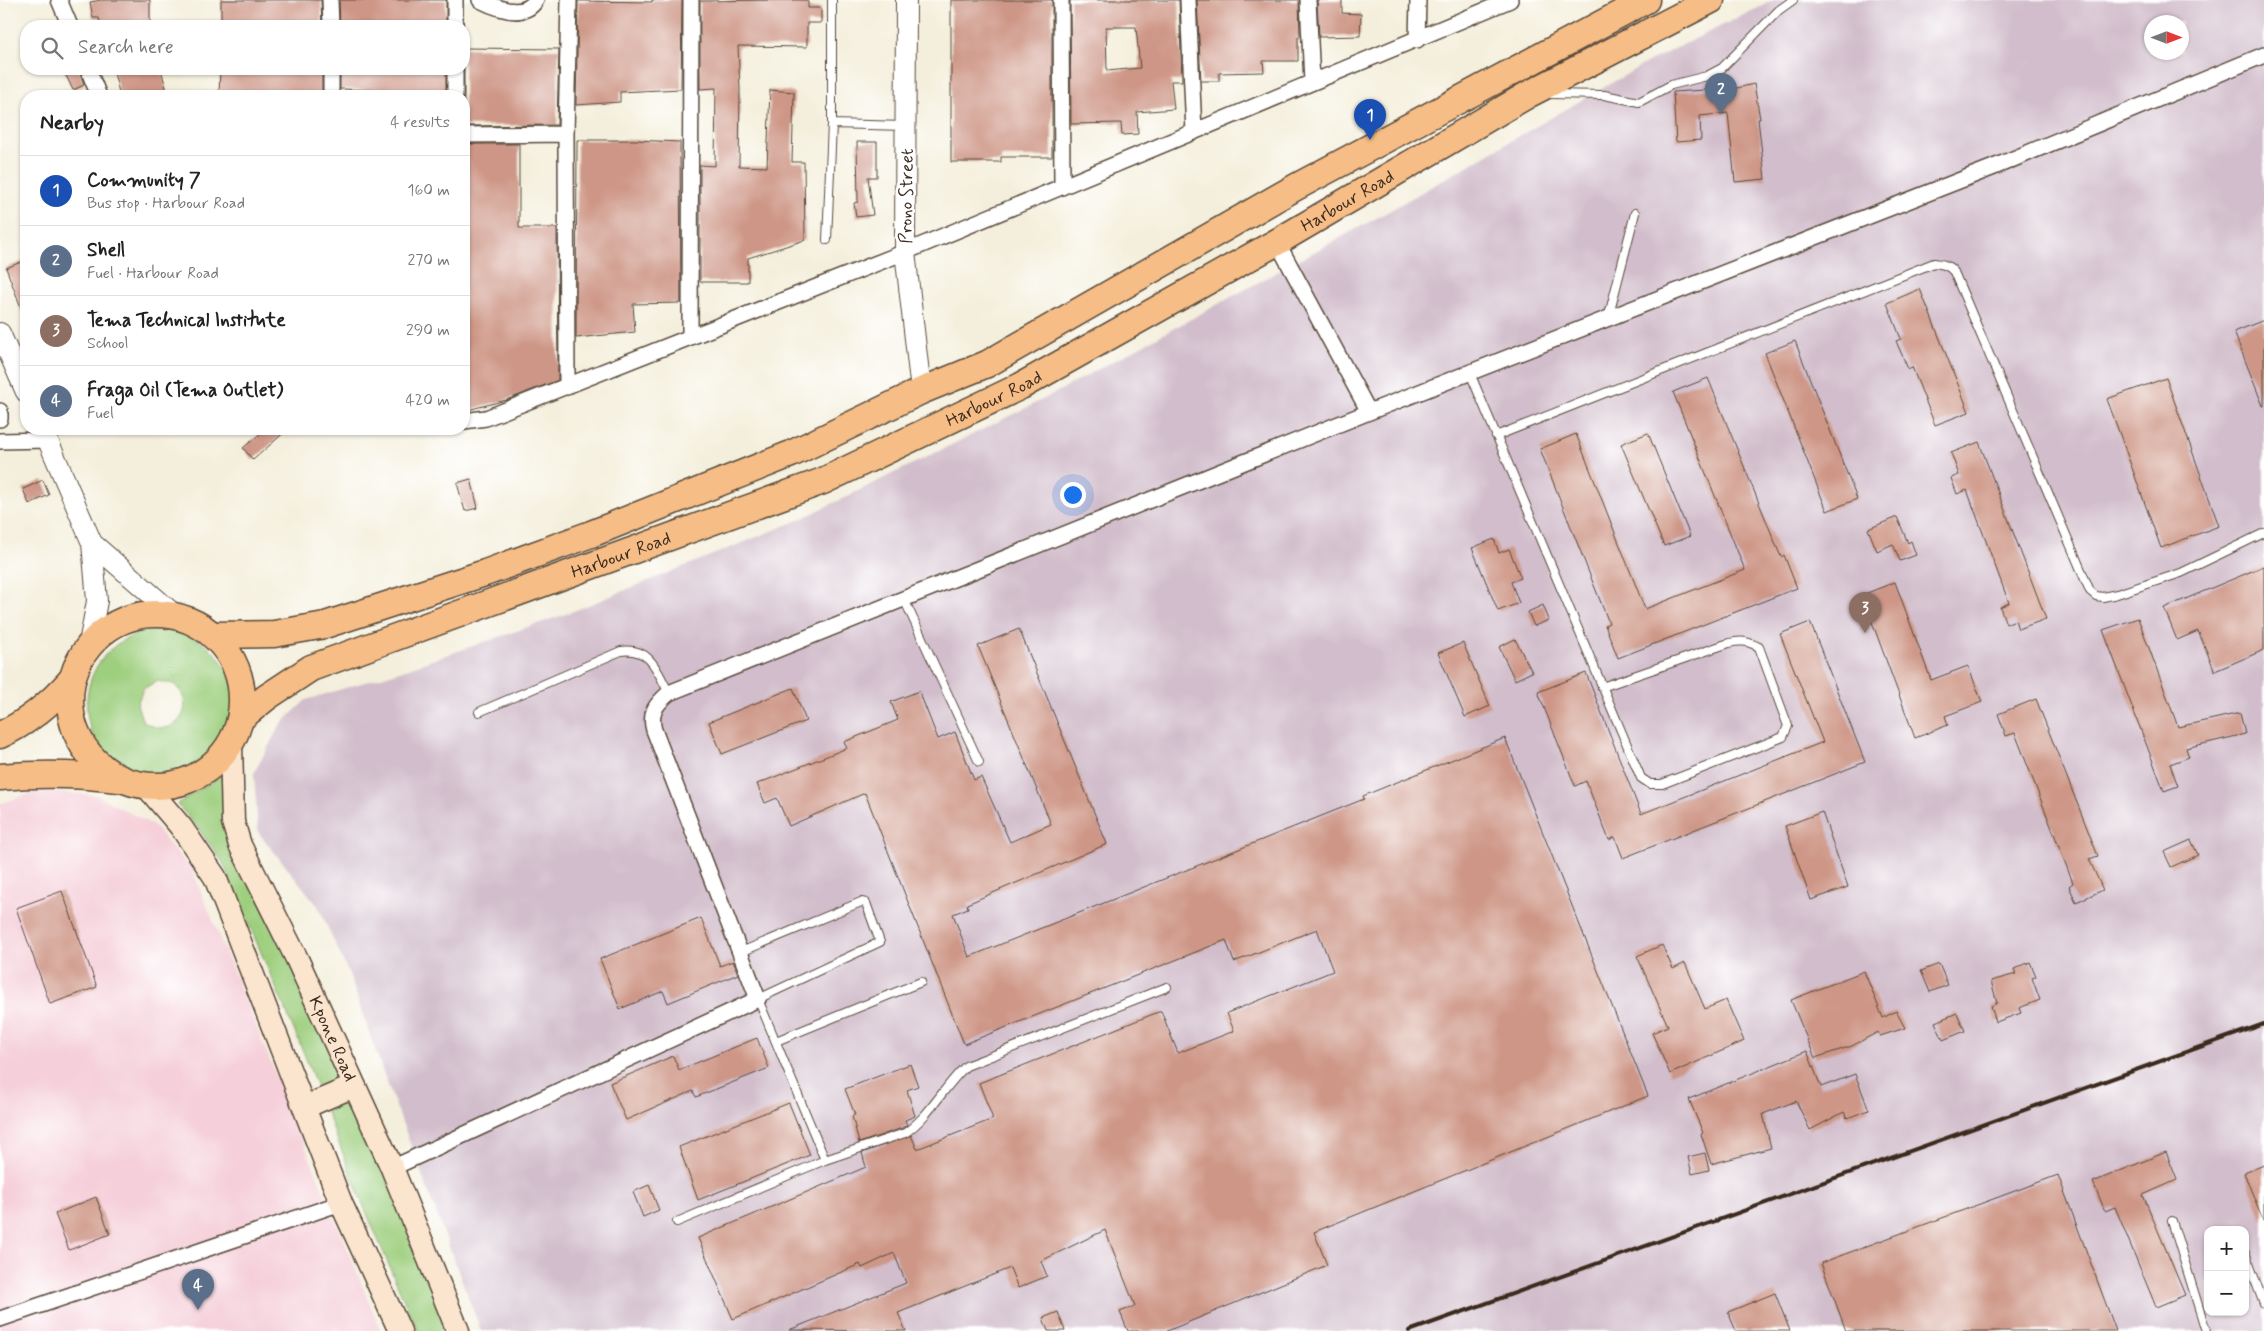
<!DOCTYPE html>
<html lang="en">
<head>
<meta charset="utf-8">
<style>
  body { margin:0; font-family:Mynerve,sans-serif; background:#f6f6f6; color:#222 }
  .controls { position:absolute; right:15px; bottom:15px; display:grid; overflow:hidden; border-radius:10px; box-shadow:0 1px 4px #0004 }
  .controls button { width:45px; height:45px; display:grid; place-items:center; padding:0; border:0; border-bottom:1px solid #e0e0e0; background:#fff; color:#222; font:25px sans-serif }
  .compass { position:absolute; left:2144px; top:15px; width:45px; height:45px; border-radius:50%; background:#fff; box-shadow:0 1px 4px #0004; rotate:90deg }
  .you { position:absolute; left:1072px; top:494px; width:18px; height:18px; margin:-12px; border:4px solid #fff; border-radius:50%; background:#1a73e8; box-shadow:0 0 0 8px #1a73e833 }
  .badge { display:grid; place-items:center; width:32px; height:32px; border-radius:50%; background:#d1495b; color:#fff; font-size:16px; font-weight:700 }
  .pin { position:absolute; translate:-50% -41px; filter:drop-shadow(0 1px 2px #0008) }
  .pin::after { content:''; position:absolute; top:26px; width:18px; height:15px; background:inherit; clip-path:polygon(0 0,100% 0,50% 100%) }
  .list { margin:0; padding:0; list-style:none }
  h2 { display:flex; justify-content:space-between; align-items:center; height:65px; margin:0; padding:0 20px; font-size:21px }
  h2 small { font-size:16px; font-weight:400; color:#767676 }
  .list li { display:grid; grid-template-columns:32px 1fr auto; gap:15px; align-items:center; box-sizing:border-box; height:70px; padding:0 20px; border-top:1px solid #e0e0e0 }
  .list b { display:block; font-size:19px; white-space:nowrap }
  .list p { margin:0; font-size:16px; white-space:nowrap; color:#767676 }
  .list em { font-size:16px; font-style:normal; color:#767676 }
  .icon { flex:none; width:28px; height:28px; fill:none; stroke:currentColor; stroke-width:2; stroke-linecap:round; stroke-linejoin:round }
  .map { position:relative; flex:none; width:2264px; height:1331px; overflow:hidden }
  .search { position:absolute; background:#fff; box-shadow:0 1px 4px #0004; left:20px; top:20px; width:450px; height:55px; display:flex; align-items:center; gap:12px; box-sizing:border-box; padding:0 18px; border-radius:20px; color:#767676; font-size:19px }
  .panel { position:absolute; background:#fff; box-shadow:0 1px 4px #0004; left:20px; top:90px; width:450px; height:345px; border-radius:20px }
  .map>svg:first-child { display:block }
  .built { fill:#f5cfd9 }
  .industrial { fill:#d1bdcb; fill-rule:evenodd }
  .green { fill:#9ecf7e; stroke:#6c7c4e; fill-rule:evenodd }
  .building { fill:#ce9686; fill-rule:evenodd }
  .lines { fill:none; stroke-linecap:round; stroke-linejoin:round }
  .service-casing { stroke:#57483a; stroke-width:10 }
  .minor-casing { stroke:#57483a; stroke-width:18 }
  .tertiary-casing { stroke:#57483a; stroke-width:22 }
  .secondary-casing { stroke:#57483a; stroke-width:25 }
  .trunk-casing { stroke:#57483a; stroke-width:29 }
  .service { stroke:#fff; stroke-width:8 }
  .minor { stroke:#fff; stroke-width:15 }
  .tertiary { stroke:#fff; stroke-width:20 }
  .secondary { stroke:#fbe5cf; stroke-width:22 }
  .trunk { stroke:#f6be86; stroke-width:26 }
  .rail { stroke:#3b2a1e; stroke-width:4 }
  .labels { text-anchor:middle; stroke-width:5; stroke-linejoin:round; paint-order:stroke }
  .street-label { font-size:18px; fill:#3b2a1e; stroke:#fff }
</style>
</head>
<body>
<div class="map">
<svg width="2264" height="1331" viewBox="0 0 2264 1331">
  <rect width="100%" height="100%" fill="#fff"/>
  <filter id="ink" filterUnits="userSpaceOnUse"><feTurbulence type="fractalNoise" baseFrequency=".02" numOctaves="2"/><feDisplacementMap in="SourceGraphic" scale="10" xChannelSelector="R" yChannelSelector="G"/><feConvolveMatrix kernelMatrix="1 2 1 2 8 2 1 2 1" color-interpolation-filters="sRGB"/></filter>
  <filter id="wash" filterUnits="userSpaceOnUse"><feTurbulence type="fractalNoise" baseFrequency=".0096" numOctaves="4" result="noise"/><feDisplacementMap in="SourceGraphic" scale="20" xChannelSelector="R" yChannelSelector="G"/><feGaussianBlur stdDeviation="1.12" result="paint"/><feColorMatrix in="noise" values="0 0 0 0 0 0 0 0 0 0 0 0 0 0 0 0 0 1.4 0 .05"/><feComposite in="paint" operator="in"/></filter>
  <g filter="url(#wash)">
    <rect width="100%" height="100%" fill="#f4efdc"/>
    <!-- built -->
    <path class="built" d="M37,791L96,795L153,825L192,870L381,1331H0V804Z"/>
    <!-- industrial -->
    <path class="industrial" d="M1774,0H2264V1331H481L383,1072L349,974L318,906L258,832L254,773L280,725L306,700L394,673L566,614L799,520L1042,400L1382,215L1648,62ZM2152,22H2182V52H2152ZM2208,1230H2245V1312H2208Z"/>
    <!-- green -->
    <path class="green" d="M163,629C267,642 252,783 159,780C66,777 58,636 163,629ZM157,681L174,684C201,708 172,744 142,720L137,704L143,689Z
      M224,774L311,995L450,1331H419L408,1310L359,1195L303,1051L222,861L197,827L177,804Z"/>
    <g id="blocks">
      <!-- building -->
      <path class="building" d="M101,0H150V26H101L99,18H93L90,2Z
        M221,0H321L322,26H221Z
        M339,0H446V26H340Z
        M652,0H682L681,89L620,92V102L576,105L578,1L652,2Z
        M779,0H805L808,2V8H821V23H807V47L738,46L740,90L739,166L767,167L770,90L794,92L792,162H804L805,240L748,258V282H700V165L715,166L716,88L700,89V1Z
        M951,0H1052V157H1001V162H951Z
        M1070,0H1179L1182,81H1171L1174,109L1137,112L1138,134L1122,135L1121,123L1071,124ZM1106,27H1136L1140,68L1107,71Z
        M1197,0H1299L1300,37H1298V61H1263L1264,72L1219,73V81H1201Z
        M1317,0H1342V13L1361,14L1360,36L1319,37Z
        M464,48L559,49L557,125L464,126Z
        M63,69H79L84,85L73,90Z
        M113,69H161L168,96H120Z
        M220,69H322V96H219Z
        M340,69H446V96H399V91L340,89Z
        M1754,84L1760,119H1758L1765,179L1735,182L1728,113L1700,116L1701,140L1676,142L1673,92L1737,88Z
        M577,140H635L680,142L681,303L633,304L635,332L576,338Z
        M857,142H877V177H868L873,215L856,217L854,203L858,202Z
        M464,144H519V228H557L558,380L506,400L464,411Z
        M26,260V317L25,318L6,268Z
        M1920,289L1969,412L1935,425L1912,367L1908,369L1896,341L1901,339L1887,303Z
        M2264,320V406H2263L2234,332Z
        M1795,341L1857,499L1827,511L1765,353Z
        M1708,378L1781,557L1784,555L1797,588L1618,658L1605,625L1609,623L1540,449L1576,434L1645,609L1745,570L1673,392Z
        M2166,378L2219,526L2161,548L2107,399Z
        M266,429H288L253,460L243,448Z
        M1648,433L1690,536L1664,546L1621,444Z
        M1979,442L2046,619L2018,629L2015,620L2006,624L2000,607L2009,603L1967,490L1957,494L1951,478L1959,475L1951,453Z
        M471,479L478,508L465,511L457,483Z
        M43,480L49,495L29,504L23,489Z
        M1897,517L1908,543L1911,541L1916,555L1900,561L1893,544L1877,551L1868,529Z
        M1494,539L1499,553L1509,549L1521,578L1511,582L1519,603L1498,611L1472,548Z
        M2264,566V650L2215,671L2198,631L2177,640L2164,608Z
        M1895,582L1931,680L1968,666L1982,702L1945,716L1948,725L1915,738L1862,595Z
        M1543,605L1549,620L1534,626L1528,612Z
        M2138,618L2178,727L2240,713L2245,734L2186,748L2189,757L2170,764L2178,786L2164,791L2103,630Z
        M1810,622L1865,762L1623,858L1615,837L1609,840L1586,781L1575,786L1538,692L1586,673L1641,814L1823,742L1780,634Z
        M1019,629L1107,844L967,904L968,908L953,914L969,957L1364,799L1363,796L1505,738L1648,1096L1314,1232L1327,1265L1167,1331H1128L1120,1312L1135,1306L1105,1230L1041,1261L1047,1276L1018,1288L1010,1268L898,1313L906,1331L789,1330L906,1283L894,1253L862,1268L860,1264L733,1319L698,1238L866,1167L862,1153L911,1135L917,1149L993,1119L979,1083L1161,1011L1178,1053L1234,1031L1227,1013L1333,971L1317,929L1234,962L1226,940L964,1044L865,793L789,826L777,798L765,803L757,784L847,748L844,742L898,720L891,702L919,691L938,739L955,732L974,780L981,777L1010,842L1051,824L978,646Z
        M1515,639L1532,672L1515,680L1499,647Z
        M1463,643L1490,706L1465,717L1438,653Z
        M793,688L806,721L722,754L709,722Z
        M2036,699L2098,856L2089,859L2103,890L2076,902L2069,886L2073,883L2015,733L2006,736L1998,714Z
        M1822,812L1848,887L1811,900L1785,826Z
        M2191,840L2198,855L2171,867L2164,852Z
        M62,891L97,987L50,1004L16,908Z
        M701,918L720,966L733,961L738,974L668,1003L663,991L620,1009L600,959Z
        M1662,945L1673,969L1685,963L1705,1009L1726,1000L1744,1041L1670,1074L1652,1033L1668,1026L1637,956Z
        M2030,962L2036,976L2032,978L2040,1000L2019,1008L2021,1013L1996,1022L1991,1006L1997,1003L1991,981L2016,974L2014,969Z
        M1939,964L1948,985L1930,992L1921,971Z
        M1864,971L1883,1018L1896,1011L1905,1028L1880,1036L1878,1032L1852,1046L1815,1058L1791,1000Z
        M1957,1013L1965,1031L1943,1040L1935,1022Z
        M757,1038L769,1068L696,1097L693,1091L626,1120L610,1083L673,1056L679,1070Z
        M1807,1051L1821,1087L1855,1074L1869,1110L1847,1118L1844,1112L1810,1130L1796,1101L1763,1114L1771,1148L1711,1164L1701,1134L1703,1133L1689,1099Z
        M910,1064L918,1086L907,1090L915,1116L905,1120L907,1125L902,1128L859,1143L852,1116L855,1115L845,1089Z
        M789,1103L810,1155L698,1200L679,1147Z
        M2166,1152L2177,1180L2143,1195L2185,1295L2156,1307L2115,1207L2105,1211L2093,1182Z
        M1705,1153L1709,1170L1692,1174L1688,1157Z
        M2264,1165V1220H2263L2244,1173Z
        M2058,1175L2116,1331H1846L1821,1263Z
        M649,1185L659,1210L643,1217L633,1192Z
        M96,1197L110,1234L69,1250L55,1214Z
        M1775,1293L1790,1331H1736L1728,1312Z
        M1058,1312L1065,1331H1048L1043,1318Z"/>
    </g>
  </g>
  <g filter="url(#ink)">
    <use href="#blocks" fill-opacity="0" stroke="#57483a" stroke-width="1"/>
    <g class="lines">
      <defs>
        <path id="service" d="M832,0V124
          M1549,94L1604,95L1639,102L1671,85L1707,76L1722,68L1779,10L1793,0
          M827,240L832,124L905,126
          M1608,319L1635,213
          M1470,373L1641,778L1650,784H1662L1783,737L1788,726L1759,647C1747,641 1741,640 1729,643L1602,687
          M1496,436L1934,263C1942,264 1949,265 1954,272L2090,591L2096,596L2103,597L2117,594L2181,573L2264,533
          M904,599L979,762
          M479,712L621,651C651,647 657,671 669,693
          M741,952L861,902L866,903L880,942L758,999L825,1160
          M776,1041L921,982
          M2172,1221L2206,1331
          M677,1222L825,1160L905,1133C930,1116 944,1086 966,1066L1167,987
          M2245,1253L2264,1304"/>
        <path id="minor" d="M59,0L70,26
          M330,0L331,26
          M480,0C496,8 524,20 536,0
          M1061,0L1062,187
          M1188,0L1194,132
          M1308,0L1312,82
          M455,26V0
          M1417,40L1418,0
          M88,69L99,96
          M331,69V96
          M455,96V69
          M464,135L566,134
          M1277,242L1369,412
          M690,337L691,0
          M567,387L566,134L569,0
          M0,411V419
          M464,421L486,418L905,252L1510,0
          M0,441L48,440
          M392,1168L758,999L654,730C649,713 656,704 669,693L1369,412L1994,167L2264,55
          M0,1319L341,1203"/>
        <path id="tertiary" d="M906,0L905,252L921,391
          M0,333L26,392
          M43,429L92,543L97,601L89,644
          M92,543L176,616"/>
        <g id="secondary">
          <path id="s1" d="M231,743L233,822L240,845L297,959L392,1168L458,1331"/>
          <path d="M147,787L181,827L215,877L341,1203L400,1331"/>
          <path d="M305,1107L354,1086"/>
        </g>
        <g id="trunk">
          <circle cx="156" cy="700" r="86"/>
          <path d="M214,635L274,634L325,625L485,573L591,534L791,454L921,391L987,364L1296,187L1646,0"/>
          <path id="s2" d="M241,718L267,697L311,668L823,481L1021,386L1277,242L1529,94L1711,0"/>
          <path d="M0,735C29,722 51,703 72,679"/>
          <path d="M0,777C41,773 78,774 119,779"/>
        </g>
      </defs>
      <!-- service casing -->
      <use href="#service" class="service-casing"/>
      <!-- minor casing -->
      <use href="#minor" class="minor-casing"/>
      <!-- tertiary casing -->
      <use href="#tertiary" class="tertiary-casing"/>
      <!-- secondary casing -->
      <use href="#secondary" class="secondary-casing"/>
      <!-- trunk casing -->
      <use href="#trunk" class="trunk-casing"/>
      <!-- service -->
      <use href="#service" class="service"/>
      <!-- minor -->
      <use href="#minor" class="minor"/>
      <!-- tertiary -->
      <use href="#tertiary" class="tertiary"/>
      <!-- secondary -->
      <use href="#secondary" class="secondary"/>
      <!-- trunk -->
      <use href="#trunk" class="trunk"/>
      <!-- rail -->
      <path class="rail" d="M1409,1331L2264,1024"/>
    </g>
  </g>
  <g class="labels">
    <!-- street labels -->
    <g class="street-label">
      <text transform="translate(906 196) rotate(-89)" y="6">Prono Street</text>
      <text dy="6" stroke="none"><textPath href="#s2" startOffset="1226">Harbour Road</textPath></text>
      <text dy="6" stroke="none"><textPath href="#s2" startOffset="821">Harbour Road</textPath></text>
      <text dy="6" stroke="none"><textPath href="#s2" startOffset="416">Harbour Road</textPath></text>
      <text dy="6" stroke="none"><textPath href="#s1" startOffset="318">Kpone Road</textPath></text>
    </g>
  </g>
</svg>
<div class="controls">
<button>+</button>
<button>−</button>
</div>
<svg class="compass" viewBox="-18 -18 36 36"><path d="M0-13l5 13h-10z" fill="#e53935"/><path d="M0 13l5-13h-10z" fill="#767676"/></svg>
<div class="you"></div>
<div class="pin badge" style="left:1370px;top:140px;background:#1a4fb4">1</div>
<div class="pin badge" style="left:1721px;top:114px;background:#5c6f8a">2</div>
<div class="pin badge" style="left:1865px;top:633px;background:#8d6e63">3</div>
<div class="pin badge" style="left:198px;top:1310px;background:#5c6f8a">4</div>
<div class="search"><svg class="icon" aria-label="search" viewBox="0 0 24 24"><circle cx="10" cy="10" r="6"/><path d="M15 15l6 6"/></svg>Search here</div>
<section class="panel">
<h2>Nearby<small>4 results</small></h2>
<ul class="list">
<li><span class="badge" style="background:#1a4fb4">1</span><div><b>Community 7</b><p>Bus stop · Harbour Road</p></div><em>160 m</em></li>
<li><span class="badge" style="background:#5c6f8a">2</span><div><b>Shell</b><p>Fuel · Harbour Road</p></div><em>270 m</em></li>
<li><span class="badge" style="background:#8d6e63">3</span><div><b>Tema Technical Institute</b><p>School</p></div><em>290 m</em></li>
<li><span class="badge" style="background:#5c6f8a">4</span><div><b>Fraga Oil (Tema Outlet)</b><p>Fuel</p></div><em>420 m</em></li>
</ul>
</section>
</div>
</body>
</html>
